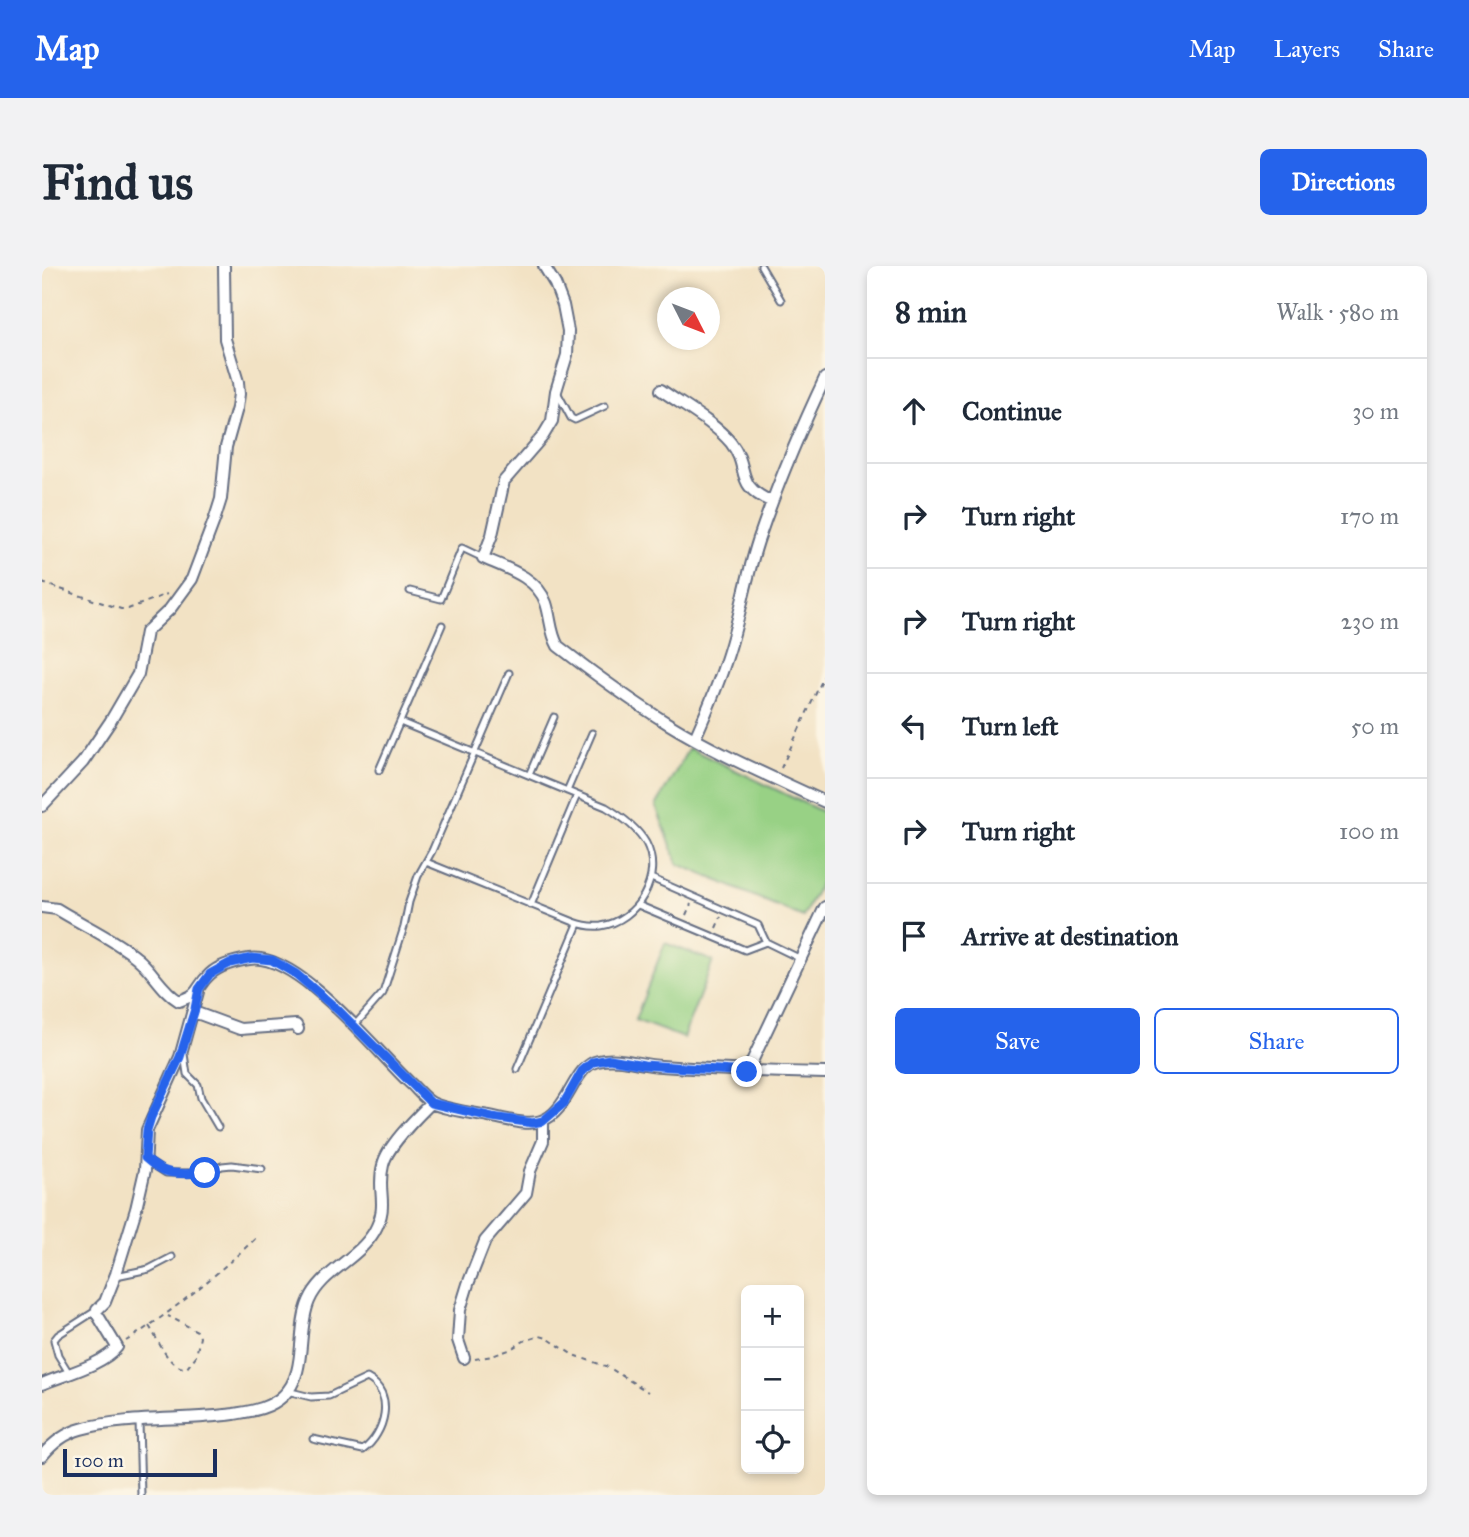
<!DOCTYPE html>
<html lang="en">
<head>
<meta charset="utf-8">
<style>
  body { margin:0; font-family:"IM FELL Great Primer",serif; background:#f2f2f3; color:#1f2937 }
  .controls { position:absolute; right:21px; bottom:21px; display:grid; overflow:hidden; border-radius:10px; box-shadow:0 4px 10px #0003 }
  .controls button { width:63px; height:63px; display:grid; place-items:center; padding:0; border:0; border-bottom:2px solid #e0e1e3; background:#fff; color:#1f2937; font:35px sans-serif }
  .compass { position:absolute; left:615px; top:21px; width:63px; height:63px; border-radius:50%; background:#fff; box-shadow:0 4px 10px #0003; rotate:132deg }
  .scale { position:absolute; left:21px; bottom:18px; width:154px; box-sizing:border-box; padding-left:7px; border:4px solid #1b2f5e; border-top:0; font-size:19px; line-height:24px; white-space:nowrap; color:#1b2f5e; -webkit-text-stroke:5px #fcf5e5; paint-order:stroke }
  .stop { position:absolute; width:21px; height:21px; margin:-16px; border:5px solid #2563eb; border-radius:50%; background:#fff }
  .stop.end { background:#2563eb; border-color:#fff; box-shadow:0 2px 7px #0008 }
  .list { margin:0; padding:0; list-style:none }
  h2 { display:flex; justify-content:space-between; align-items:center; height:91px; margin:0; padding:0 28px; font-size:30px }
  h2 small { font-size:23px; font-weight:400; color:#747a83 }
  .list li { display:grid; grid-template-columns:46px 1fr auto; gap:21px; align-items:center; box-sizing:border-box; height:105px; padding:0 28px; border-top:2px solid #e0e1e3 }
  .list b { display:block; font-size:26px; white-space:nowrap }
  .list em { font-size:23px; font-style:normal; color:#747a83 }
  .actions { display:flex; gap:14px; padding:21px 28px }
  .actions a { flex:1; padding:16px 0; border:2px solid #2563eb; border-radius:10px; text-align:center; font-size:24px; color:#2563eb }
  .actions .main { background:#2563eb; color:#fff }
  .icon { flex:none; width:38px; height:38px; fill:none; stroke:currentColor; stroke-width:2; stroke-linecap:round; stroke-linejoin:round }
  .map { position:relative; flex:none; width:783px; height:1229px; overflow:hidden; border-radius:10px }
  header { display:flex; align-items:center; gap:42px; box-sizing:border-box; height:98px; padding:0 35px; background:#2563eb; color:#fff }
  header strong { font-size:33px }
  nav { display:flex; gap:38px; margin-inline-start:auto; font-size:24px }
  .intro { display:flex; align-items:center; justify-content:space-between; box-sizing:border-box; height:168px; padding:0 42px }
  h1 { margin:0; font-size:49px }
  .button { padding:18px 32px; border-radius:10px; background:#2563eb; color:#fff; font-size:24px; font-weight:700 }
  main { display:flex; gap:42px; padding:0 42px }
  aside { flex:1; background:#fff; border-radius:10px; box-shadow:0 4px 10px #0003 }
  .map>svg:first-child { display:block }
  .green { fill:#98d185; stroke:#5a8072; stroke-width:2 }
  .lines { fill:none; stroke-linecap:round; stroke-linejoin:round }
  .service-casing { stroke:#666e82; stroke-width:9 }
  .minor-casing { stroke:#666e82; stroke-width:14 }
  .path { stroke:#666e82; stroke-width:2; stroke-dasharray:5 5; stroke-linecap:butt }
  .service { stroke:#fff; stroke-width:5 }
  .minor { stroke:#fff; stroke-width:10 }
  .route { stroke:#2563eb; stroke-width:9 }
</style>
</head>
<body>
<header>
<strong>Map</strong>
<nav><a>Map</a><a>Layers</a><a>Share</a></nav>
</header>
<div class="intro"><h1>Find us</h1><a class="button">Directions</a></div>
<main>
<div class="map">
<svg width="783" height="1229" viewBox="0 0 783 1229">
  <rect width="100%" height="100%" fill="#fcf5e5"/>
  <filter id="ink" filterUnits="userSpaceOnUse"><feTurbulence type="fractalNoise" baseFrequency=".0143" numOctaves="2"/><feDisplacementMap in="SourceGraphic" scale="14" xChannelSelector="R" yChannelSelector="G"/><feConvolveMatrix kernelMatrix="1 2 1 2 8 2 1 2 1" color-interpolation-filters="sRGB"/></filter>
  <filter id="wash" filterUnits="userSpaceOnUse"><feTurbulence type="fractalNoise" baseFrequency=".00686" numOctaves="4" result="noise"/><feDisplacementMap in="SourceGraphic" scale="28" xChannelSelector="R" yChannelSelector="G"/><feGaussianBlur stdDeviation="1.57" result="paint"/><feColorMatrix in="noise" values="0 0 0 0 0 0 0 0 0 0 0 0 0 0 0 0 0 1.4 0 .05"/><feComposite in="paint" operator="in"/></filter>
  <g filter="url(#wash)">
    <rect width="100%" height="100%" fill="#f2e2c4"/>
    <!-- green -->
    <path class="green" d="M647,482L783,547V608L761,651L636,598L614,540Z
      M623,677L671,695L641,772L593,754Z"/>
  </g>
  <g filter="url(#ink)">
    <g class="lines">
      <defs>
        <path id="service" d="M719,0L739,34
          M515,126L529,152L533,154L563,140
          M368,325L399,333L420,282L441,292
          M358,456L564,541C579,550 595,561 604,577C622,611 595,655 559,660C550,661 540,659 532,656L384,596
          M337,504L400,359
          M487,509L512,451
          M525,525L550,467
          M609,612L716,659L724,676L759,693
          M489,639L535,529
          M596,639L703,684L724,676
          M312,760L341,727L362,661L367,636L376,610L390,585L467,407
          M142,788L145,808L156,819L159,832L176,861
          M475,803L536,658
          M106,895L124,907H163L180,900L190,899L220,903
          M74,1010L107,1003L130,991
          M27,1107L16,1089L12,1074L16,1069L55,1044
          M245,1125L269,1131L287,1130L325,1112C354,1127 343,1168 321,1184L271,1173
          M97,1156L99,1229"/>
        <path id="minor" d="M502,0L513,18L521,39L526,65L525,89L514,125L510,155L501,170L462,215L450,269L441,292C464,302 495,311 504,337C509,352 508,366 516,380C551,407 588,434 625,457C675,488 730,511 783,536
          M619,124C640,139 673,157 689,177C709,203 691,219 730,236
          M653,472C665,445 677,417 686,388C698,351 704,312 716,275C735,219 758,165 783,112
          M0,540L41,496L68,456L96,408L104,366L128,343L150,313L173,252L179,233L184,181L195,142L197,128L196,116L183,73L182,0
          M0,641L15,643C39,658 74,674 95,692C111,705 120,725 137,735C161,727 152,722 168,708C178,699 194,695 207,693C255,685 333,784 367,816C374,822 382,833 390,837C404,844 431,847 447,850C462,853 485,860 499,855C527,846 531,800 556,795C576,790 598,799 619,800C673,804 728,806 783,807
          M152,746L198,763L254,759L256,763
          M705,806L783,641
          M422,1092L416,1074L418,1044L426,1018L443,975L484,927L488,905L501,875V855
          M0,1118C21,1109 61,1099 75,1081L55,1048V1044L63,1036L74,1008L94,943L103,904L105,864L138,791L156,726
          M0,1190C10,1178 24,1167 39,1163C86,1150 142,1155 192,1148C209,1145 227,1143 241,1130C266,1107 254,1065 267,1035C279,1006 316,993 332,966C348,938 334,926 341,899C345,880 375,851 389,837"/>
      </defs>
      <!-- service casing -->
      <use href="#service" class="service-casing"/>
      <!-- minor casing -->
      <use href="#minor" class="minor-casing"/>
      <!-- path -->
      <path class="path" d="M0,317L79,343H86L125,328
        M739,502L783,408
        M644,649L649,638
        M674,662L679,651
        M107,1060C117,1074 126,1103 145,1102L154,1090L158,1071L155,1065L126,1050
        M84,1075C132,1045 173,1010 214,972
        M433,1093L450,1090L467,1084L482,1075L498,1070L505,1072L531,1089L566,1101L606,1126"/>
      <!-- service -->
      <use href="#service" class="service"/>
      <!-- minor -->
      <use href="#minor" class="minor"/>
    </g>
  </g>
  <g class="lines" filter="url(#ink)">
    <!-- route -->
    <path class="route" d="M163,907C136,908 124,911 103,892L105,864L109,851L138,791L153,743L157,723L168,708L188,697L210,692L230,694L254,708L296,744L389,837L450,851L491,857L501,855L522,837L540,805L551,796L568,793L602,799L705,806"/>
  </g>
</svg>
<div class="controls">
<button>+</button>
<button>−</button>
<button><svg class="icon" aria-label="locate" viewBox="0 0 24 24"><circle cx="12" cy="12" r="6"/><path d="M12 2v4M12 18v4M2 12h4M18 12h4"/></svg></button>
</div>
<svg class="compass" viewBox="-18 -18 36 36"><path d="M0-13l5 13h-10z" fill="#e53935"/><path d="M0 13l5-13h-10z" fill="#747a83"/></svg>
<div class="scale">100 m</div>
<div class="stop" style="left:163px;top:907px"></div>
<div class="stop end" style="left:705px;top:806px"></div>
</div>
<aside>
<h2>8 min<small>Walk · 580 m</small></h2>
<ul class="list">
<li><svg class="icon" aria-label="ahead" viewBox="0 0 24 24"><path d="M12 20V5M6 11l6-6 6 6"/></svg><div><b>Continue</b></div><em>30 m</em></li>
<li><svg class="icon" aria-label="right" viewBox="0 0 24 24"><path d="M7 20v-9h11M14 6l5 5-5 5"/></svg><div><b>Turn right</b></div><em>170 m</em></li>
<li><svg class="icon" aria-label="right" viewBox="0 0 24 24"><path d="M7 20v-9h11M14 6l5 5-5 5"/></svg><div><b>Turn right</b></div><em>230 m</em></li>
<li><svg class="icon" aria-label="left" viewBox="0 0 24 24"><path d="M17 20v-9H6M10 6l-5 5 5 5"/></svg><div><b>Turn left</b></div><em>50 m</em></li>
<li><svg class="icon" aria-label="right" viewBox="0 0 24 24"><path d="M7 20v-9h11M14 6l5 5-5 5"/></svg><div><b>Turn right</b></div><em>100 m</em></li>
<li><svg class="icon" aria-label="arrive" viewBox="0 0 24 24"><path d="M6 21V4h12l-3 4 3 4H6"/></svg><div><b>Arrive at destination</b></div></li>
</ul>
<div class="actions"><a class="main">Save</a><a>Share</a></div>
</aside>
</main>
</body>
</html>
